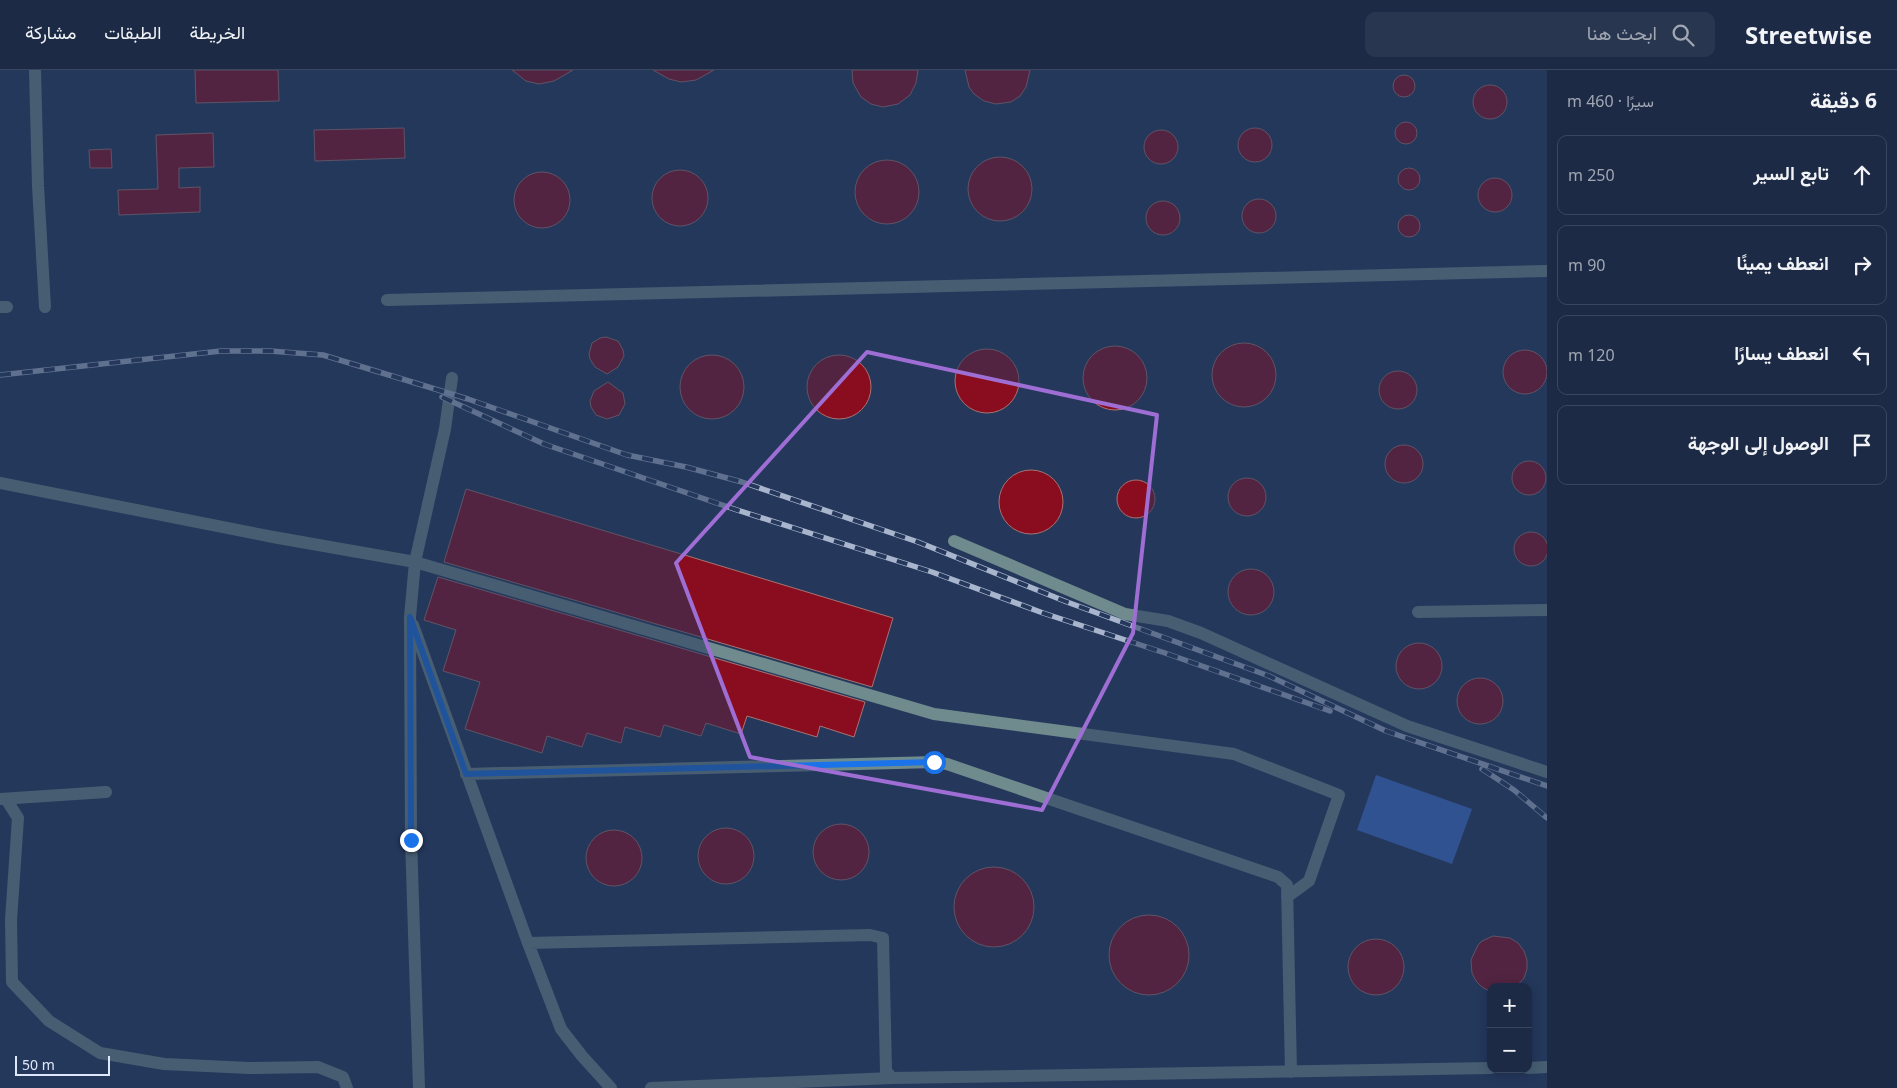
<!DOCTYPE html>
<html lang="ar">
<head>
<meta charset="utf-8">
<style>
  body { margin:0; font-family:"Noto Sans",Vazirmatn,sans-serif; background:#293650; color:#f1f3f6; direction:rtl }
  .controls { position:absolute; right:15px; bottom:15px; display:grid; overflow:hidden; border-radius:10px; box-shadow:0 2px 12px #0003 }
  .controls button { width:45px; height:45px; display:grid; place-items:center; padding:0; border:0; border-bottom:1px solid #3a465e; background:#1c2a45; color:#f1f3f6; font:25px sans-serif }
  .scale { position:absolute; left:15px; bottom:12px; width:95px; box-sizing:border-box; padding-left:5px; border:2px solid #dee8fa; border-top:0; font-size:14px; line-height:18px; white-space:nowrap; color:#dee8fa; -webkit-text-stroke:4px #25385c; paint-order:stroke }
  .stop { position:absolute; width:15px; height:15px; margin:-11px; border:4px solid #1a73e8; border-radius:50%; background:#fff }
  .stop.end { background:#1a73e8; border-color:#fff; box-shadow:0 1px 5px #0008 }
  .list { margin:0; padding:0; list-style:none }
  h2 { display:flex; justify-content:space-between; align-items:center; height:65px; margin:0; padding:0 20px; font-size:21px }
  h2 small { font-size:16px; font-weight:400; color:#a0a7b3 }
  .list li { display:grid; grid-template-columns:32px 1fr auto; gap:15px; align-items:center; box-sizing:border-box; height:80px; margin:0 10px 10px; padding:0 10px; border:1px solid #3a465e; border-radius:10px }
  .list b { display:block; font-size:19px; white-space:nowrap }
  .list em { font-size:16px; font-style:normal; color:#a0a7b3 }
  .icon { flex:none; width:28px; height:28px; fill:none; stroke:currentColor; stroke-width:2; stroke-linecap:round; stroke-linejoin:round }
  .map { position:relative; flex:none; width:1547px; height:1018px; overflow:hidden; direction:ltr }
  header { display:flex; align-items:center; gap:30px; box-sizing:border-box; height:70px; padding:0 25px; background:#1c2a45; border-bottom:1px solid #3a465e }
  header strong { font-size:24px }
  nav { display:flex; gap:28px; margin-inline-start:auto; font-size:18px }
  .search { width:350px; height:45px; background:#293650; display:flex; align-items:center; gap:12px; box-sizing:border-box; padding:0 18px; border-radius:10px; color:#a0a7b3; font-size:19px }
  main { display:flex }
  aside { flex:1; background:#1c2a45 }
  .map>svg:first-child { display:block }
  .water { fill:#4171cf }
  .building { fill:#8a0d1f; stroke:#a87371 }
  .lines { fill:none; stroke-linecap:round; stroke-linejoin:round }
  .minor { stroke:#708b8d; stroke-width:12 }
  .rail-casing { stroke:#a8b5cc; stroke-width:5.5 }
  .rail { stroke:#25385c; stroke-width:4; stroke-dasharray:11; stroke-linecap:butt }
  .route { stroke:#1a73e8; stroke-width:6 }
  .marked { fill:none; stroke:#9e6ed4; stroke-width:4; stroke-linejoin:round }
</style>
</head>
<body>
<header>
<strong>Streetwise</strong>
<div class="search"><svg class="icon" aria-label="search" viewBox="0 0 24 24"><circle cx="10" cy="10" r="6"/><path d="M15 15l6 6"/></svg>ابحث هنا</div>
<nav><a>الخريطة</a><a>الطبقات</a><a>مشاركة</a></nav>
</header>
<main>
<aside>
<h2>6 دقيقة<small>سيرًا · 460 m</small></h2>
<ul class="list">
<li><svg class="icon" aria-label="ahead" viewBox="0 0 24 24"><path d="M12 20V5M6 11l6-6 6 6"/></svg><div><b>تابع السير</b></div><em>250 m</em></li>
<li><svg class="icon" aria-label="right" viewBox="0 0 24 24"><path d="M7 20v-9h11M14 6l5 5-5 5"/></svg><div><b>انعطف يمينًا</b></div><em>90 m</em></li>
<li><svg class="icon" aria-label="left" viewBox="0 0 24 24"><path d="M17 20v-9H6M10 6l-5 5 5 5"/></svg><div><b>انعطف يسارًا</b></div><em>120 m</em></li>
<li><svg class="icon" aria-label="arrive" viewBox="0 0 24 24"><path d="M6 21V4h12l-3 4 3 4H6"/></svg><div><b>الوصول إلى الوجهة</b></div></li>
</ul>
</aside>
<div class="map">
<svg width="1547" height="1018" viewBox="0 0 1547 1018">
  <rect width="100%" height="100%" fill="#25385c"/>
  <!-- water -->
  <path class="water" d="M1376,705L1472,739L1452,794L1357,760Z"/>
  <!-- building -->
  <path class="building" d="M195,0H278L279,31L196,33Z
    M512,0H573L554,11L539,14L526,11Z
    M653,0H714L696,10L681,12L669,9Z
    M852,0H918L916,13L910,25L898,34L883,37L871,34L861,27L853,13Z
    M965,0H1030L1026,17L1020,26L1011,32L996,34L984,31L974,24L969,17Z
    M1393 16a11 11 0 1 1 22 0a11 11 0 1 1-22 0Z
    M1473 32a17 17 0 1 1 34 0a17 17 0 1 1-34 0Z
    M1395 63a11 11 0 1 1 22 0a11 11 0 1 1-22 0Z
    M404,58L405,88L315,91L314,60Z
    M1238 75a17 17 0 1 1 34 0a17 17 0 1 1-34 0Z
    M1144 77a17 17 0 1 1 34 0a17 17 0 1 1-34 0Z
    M213,63L214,97L179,98V118L200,117V142L119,145L118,120L158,119L156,65Z
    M111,79L112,98H90L89,80Z
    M968 119a32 32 0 1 1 64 0a32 32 0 1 1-64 0Z
    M855 122a32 32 0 1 1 64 0a32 32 0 1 1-64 0Z
    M1398 109a11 11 0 1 1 22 0a11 11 0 1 1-22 0Z
    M652 128a28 28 0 1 1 56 0a28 28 0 1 1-56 0Z
    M514 130a28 28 0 1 1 56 0a28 28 0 1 1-56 0Z
    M1478 125a17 17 0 1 1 34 0a17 17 0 1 1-34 0Z
    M1242 146a17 17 0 1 1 34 0a17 17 0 1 1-34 0Z
    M1146 148a17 17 0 1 1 34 0a17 17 0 1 1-34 0Z
    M1398 156a11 11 0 1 1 22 0a11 11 0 1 1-22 0Z
    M606,267L618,271L623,280L624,286L618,297L607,304L595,297L590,289L589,284L592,273L600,268Z
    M1212 305a32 32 0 1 1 64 0a32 32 0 1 1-64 0Z
    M1083 308a32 32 0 1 1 64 0a32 32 0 1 1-64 0Z
    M955 311a32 32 0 1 1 64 0a32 32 0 1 1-64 0Z
    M1503 302a22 22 0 1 1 44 0a22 22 0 1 1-44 0Z
    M807 317a32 32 0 1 1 64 0a32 32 0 1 1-64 0Z
    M680 317a32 32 0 1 1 64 0a32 32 0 1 1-64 0Z
    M1379 320a19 19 0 1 1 38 0a19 19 0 1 1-38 0Z
    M608,312L623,323L625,334L619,345L607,349L596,345L591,337L590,331L594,321Z
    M1385 394a19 19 0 1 1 38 0a19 19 0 1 1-38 0Z
    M1512 408a17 17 0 1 1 34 0a17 17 0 1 1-34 0Z
    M999 432a32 32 0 1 1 64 0a32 32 0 1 1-64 0Z
    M1228 427a19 19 0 1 1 38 0a19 19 0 1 1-38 0Z
    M1117 429a19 19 0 1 1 38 0a19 19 0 1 1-38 0Z
    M466,419L893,548L872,617L444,492Z
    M1514 479a17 17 0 1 1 34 0a17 17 0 1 1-34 0Z
    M1228 522a23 23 0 1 1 46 0a23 23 0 1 1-46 0Z
    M438,507L865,632L854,667L820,656L817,667L747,646L741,664L706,653L701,666L664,655L660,667L625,657L621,673L587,663L582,677L547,666L542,683L465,659L480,612L443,601L456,560L424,550Z
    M1396 596a23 23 0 1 1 46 0a23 23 0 1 1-46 0Z
    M1457 631a23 23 0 1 1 46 0a23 23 0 1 1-46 0Z
    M813 782a28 28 0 1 1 56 0a28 28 0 1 1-56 0Z
    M698 786a28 28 0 1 1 56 0a28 28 0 1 1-56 0Z
    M586 788a28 28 0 1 1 56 0a28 28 0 1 1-56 0Z
    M954 837a40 40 0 1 1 80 0a40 40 0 1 1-80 0Z
    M1109 885a40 40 0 1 1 80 0a40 40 0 1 1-80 0Z
    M1493,866L1510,868L1518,873L1524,881L1527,890V899L1524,908L1516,917H1491V922L1482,917L1476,911L1472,903L1471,890L1478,875L1482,871Z
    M1348 897a28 28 0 1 1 56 0a28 28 0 1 1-56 0Z"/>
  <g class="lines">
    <!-- minor -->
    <path class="minor" d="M35,0L38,116L45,237
      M387,230L1547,201
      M0,237H7
      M0,413L273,467L415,492L934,644L1234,684L1339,725L1309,811L1287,827
      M954,471L1125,544L1168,551L1201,563L1407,656L1547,702
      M1418,542L1547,540
      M413,555L528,873L561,959L582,986L611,1018
      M466,704L935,692L947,694L1278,807L1287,815L1291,1002
      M0,729L106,722
      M6,729L18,748L11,850L12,912L49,951L100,983L164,994L249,998L318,997L343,1007L347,1018
      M528,873L870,865L883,868L886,1001L892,1008
      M1528,998L1547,997
      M419,1018L411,769L410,547L415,492L445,359L452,308
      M651,1018L892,1008L1491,998"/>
    <defs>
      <path id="rail" d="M0,305L221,281H270L323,285L468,329L627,385L686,397L742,412L918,472L1067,532L1269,606L1386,661L1547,716
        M442,327L544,374L737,440L932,502L1043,543L1165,583L1330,641
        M1482,699L1514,720L1547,748"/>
    </defs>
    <!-- rail casing -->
    <use href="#rail" class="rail-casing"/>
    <!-- rail -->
    <use href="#rail" class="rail"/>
  </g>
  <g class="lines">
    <!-- route -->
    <path class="route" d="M411,770L410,547L466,704L934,692"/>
  </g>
  <!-- marked area -->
  <path d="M0 0H1547V1018H0ZM867,282L1157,345L1133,563L1042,740L750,687L676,493Z" fill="#25385c" fill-opacity=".55" fill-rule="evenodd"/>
  <path class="marked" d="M867,282L1157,345L1133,563L1042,740L750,687L676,493Z"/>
</svg>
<div class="controls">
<button>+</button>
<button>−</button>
</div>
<div class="scale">50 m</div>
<div class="stop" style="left:934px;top:692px"></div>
<div class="stop end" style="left:411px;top:770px"></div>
</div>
</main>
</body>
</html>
